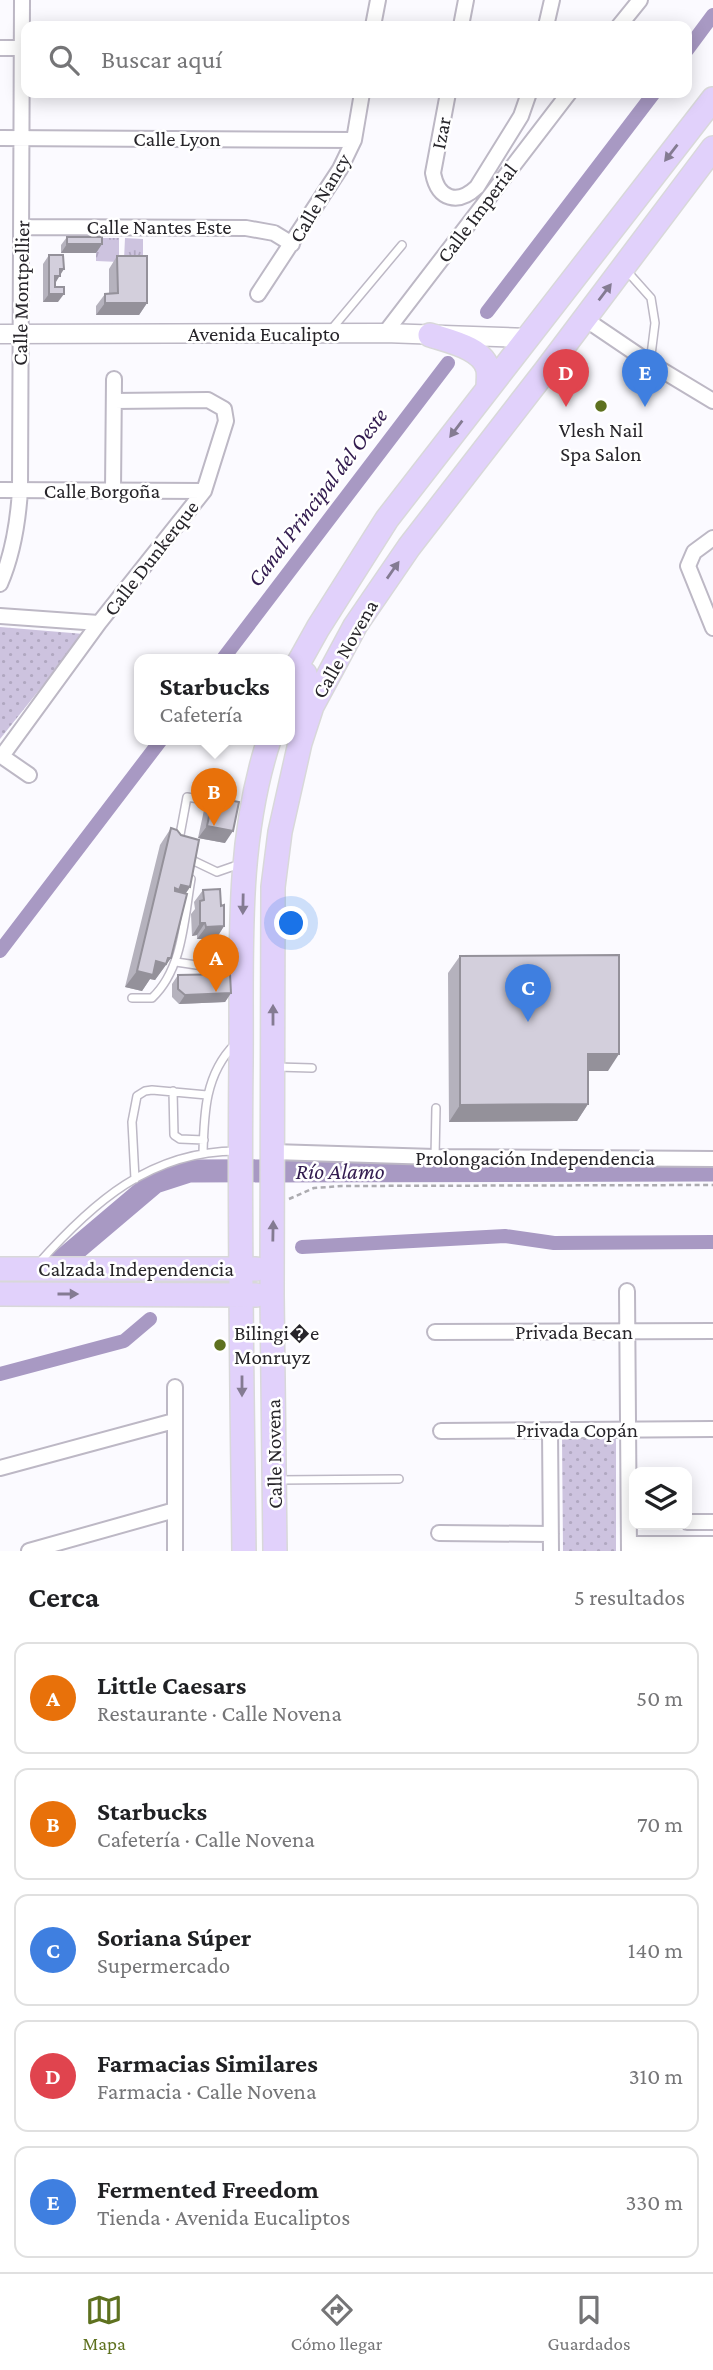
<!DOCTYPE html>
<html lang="es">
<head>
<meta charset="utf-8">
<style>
  body { margin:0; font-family:"Crimson Pro",serif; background:#f2f2f2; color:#202124 }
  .controls { position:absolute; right:21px; bottom:21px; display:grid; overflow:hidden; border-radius:14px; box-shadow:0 4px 18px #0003 }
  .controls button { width:63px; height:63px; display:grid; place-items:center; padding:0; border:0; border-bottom:2px solid #e0e0e0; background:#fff; color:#202124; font:35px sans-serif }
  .you { position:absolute; left:292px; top:924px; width:24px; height:24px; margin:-18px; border:5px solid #fff; border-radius:50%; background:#1a73e8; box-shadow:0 0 0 10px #1a73e833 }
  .badge { display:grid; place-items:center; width:46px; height:46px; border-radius:50%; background:#5e711f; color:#fff; font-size:23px; font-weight:700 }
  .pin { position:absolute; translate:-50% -58px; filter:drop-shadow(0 2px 4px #0008) }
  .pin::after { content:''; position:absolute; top:37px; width:24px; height:21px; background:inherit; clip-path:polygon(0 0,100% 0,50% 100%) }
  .popup { position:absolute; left:134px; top:654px; width:161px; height:91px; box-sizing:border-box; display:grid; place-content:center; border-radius:14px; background:#fff; filter:drop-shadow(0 2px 5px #0005); font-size:23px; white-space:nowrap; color:#757577 }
  .popup b { font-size:26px; color:#202124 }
  .popup::after { content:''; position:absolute; left:50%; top:100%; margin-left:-14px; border:14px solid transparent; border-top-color:#fff }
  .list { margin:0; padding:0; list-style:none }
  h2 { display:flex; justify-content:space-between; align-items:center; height:91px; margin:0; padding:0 28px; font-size:30px }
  h2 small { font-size:23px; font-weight:400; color:#757577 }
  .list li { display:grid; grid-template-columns:46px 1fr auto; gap:21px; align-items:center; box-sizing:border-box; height:112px; margin:0 14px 14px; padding:0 14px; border:2px solid #e0e0e0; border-radius:14px }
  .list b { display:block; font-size:26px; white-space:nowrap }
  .list p { margin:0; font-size:23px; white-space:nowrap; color:#757577 }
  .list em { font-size:23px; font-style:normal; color:#757577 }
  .icon { flex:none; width:38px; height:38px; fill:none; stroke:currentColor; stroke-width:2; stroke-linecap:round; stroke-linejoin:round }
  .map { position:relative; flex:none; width:713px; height:1551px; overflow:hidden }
  .search { position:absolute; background:#fff; box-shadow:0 4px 18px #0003; left:21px; right:21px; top:21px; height:77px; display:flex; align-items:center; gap:18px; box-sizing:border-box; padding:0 24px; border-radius:14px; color:#757577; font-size:26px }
  .sheet { height:721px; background:#fff }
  nav { display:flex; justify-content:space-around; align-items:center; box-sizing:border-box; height:98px; border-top:2px solid #e0e0e0; background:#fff; font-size:19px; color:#757577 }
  nav a { display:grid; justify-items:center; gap:4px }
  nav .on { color:#5e711f }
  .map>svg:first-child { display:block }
  .grass { fill:url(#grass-tufts) }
  .park { fill:url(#park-dots) }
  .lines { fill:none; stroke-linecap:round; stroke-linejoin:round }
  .canal { stroke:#a899c3; stroke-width:14 }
  .river { stroke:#a899c3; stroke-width:23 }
  .service-casing { stroke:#bdb8c5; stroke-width:10 }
  .minor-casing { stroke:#bdb8c5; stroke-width:18 }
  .tertiary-casing { stroke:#bdb8c5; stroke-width:21 }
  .primary-casing { stroke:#d8d8d9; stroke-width:26 }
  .path { stroke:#acabb0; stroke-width:2.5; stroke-dasharray:5 3.5; stroke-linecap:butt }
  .service { stroke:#fff; stroke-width:7 }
  .minor { stroke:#fff; stroke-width:14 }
  .tertiary { stroke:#fff; stroke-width:18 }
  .primary { stroke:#e1d1fb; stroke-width:23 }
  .wall { fill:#b5b2bd }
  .shaded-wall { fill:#94919a }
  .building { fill:#d3cfdc; stroke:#94919a; stroke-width:2 }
  .oneway { fill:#847b92 }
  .poi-dot { fill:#5e711f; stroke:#fff; stroke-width:2.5 }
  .labels { text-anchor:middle; stroke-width:5; stroke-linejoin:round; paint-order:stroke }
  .street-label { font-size:21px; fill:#27252a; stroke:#fff }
  .poi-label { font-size:21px; fill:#27252a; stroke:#fff }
  .water-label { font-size:23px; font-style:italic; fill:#321b4f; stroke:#fff }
</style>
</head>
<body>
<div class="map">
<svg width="713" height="1551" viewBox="0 0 713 1551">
  <defs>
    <pattern id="grass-tufts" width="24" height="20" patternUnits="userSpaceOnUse" patternTransform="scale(1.75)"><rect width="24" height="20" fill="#cdc3df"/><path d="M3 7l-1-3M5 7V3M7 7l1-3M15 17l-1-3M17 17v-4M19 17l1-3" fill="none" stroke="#b0a7c0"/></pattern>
    <pattern id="park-dots" width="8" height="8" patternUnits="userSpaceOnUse" patternTransform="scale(1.75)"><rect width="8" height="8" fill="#cdc3df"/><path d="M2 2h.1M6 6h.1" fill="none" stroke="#b0a7c0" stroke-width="1.8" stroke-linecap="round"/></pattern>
  </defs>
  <rect width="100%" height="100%" fill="#fbfaff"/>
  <!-- grass -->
  <path class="grass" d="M96,238H119V262L96,261Z
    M125,238L143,239V260H124Z"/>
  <!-- park -->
  <path class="park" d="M0,627L84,634L0,739Z
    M616,1436V1551H563L562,1438Z"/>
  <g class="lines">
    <!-- canal -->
    <path class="canal" d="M687,50L713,15
      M487,312L654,93
      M222,660L448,363
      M0,951L161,740
      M302,1247L505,1236L554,1243L713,1242
      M0,1374L124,1341L150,1319"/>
    <!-- river -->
    <path class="river" d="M39,1270L57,1265L155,1182L189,1171L713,1170"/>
    <defs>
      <path id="service" d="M626,270L651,298L655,323L650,363L636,381
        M330,331L402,245
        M549,373L561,380
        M180,842L179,840L187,797L217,802
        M189,854L194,861L217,872L240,864
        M176,962L237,971
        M132,998H152C183,969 184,919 191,879
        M277,1067L312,1068
        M173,1091L174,1135L180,1139L204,1140
        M203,1153C204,1113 205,1074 235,1044
        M435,1157L436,1108
        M135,1179L132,1122L137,1096L145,1091L152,1090L207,1095
        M38,1264C92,1203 150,1151 237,1151
        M278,1480L399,1479"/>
      <path id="minor" d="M373,26L378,0
        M461,26L466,0
        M546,26L552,0
        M619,26L640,0
        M0,48H26
        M448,93L433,173C438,200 458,205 477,187L521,116L529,93
        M0,138L354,140
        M22,227L246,228L274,233L292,244
        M258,294L340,169L354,140L362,93
        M585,319L650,363L713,401
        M385,333L569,93
        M0,490L204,491
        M113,490L114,379
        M713,538L694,552L688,566L713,628
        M0,584C13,554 18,523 20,490L22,0
        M0,616L99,623
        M0,755L29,775
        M2,756L99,623L204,491L226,421L224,409L208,400L114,401
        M273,1152L435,1157L713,1159
        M627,1291L629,1551
        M435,1332L713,1331
        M175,1387V1551
        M550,1430L551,1551
        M441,1431L713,1429
        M0,1468L174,1421
        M687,1522H713
        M439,1533L551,1534
        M629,1544H713
        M29,1551L175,1510"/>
      <path id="tertiary" d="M0,334L385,333L528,338"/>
      <path id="primary" d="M430,335C448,341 484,348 488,370C489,375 488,382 488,388
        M289,688L299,662L318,628L387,519L713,99
        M289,714L305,674
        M0,1269H256
        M0,1294L256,1295
        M244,1551C242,1388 239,1225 241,1062C242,954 235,844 269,740
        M275,1551L272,1295L273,887L280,832L300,743L312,706L355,626L409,547L546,370L713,148"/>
    </defs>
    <!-- service casing -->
    <use href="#service" class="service-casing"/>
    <!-- minor casing -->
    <use href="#minor" class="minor-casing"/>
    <!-- tertiary casing -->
    <use href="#tertiary" class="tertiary-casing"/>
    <!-- primary casing -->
    <use href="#primary" class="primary-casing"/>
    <!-- path -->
    <path class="path" d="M289,1199L314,1188L342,1186L713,1185"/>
    <!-- service -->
    <use href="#service" class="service"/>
    <!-- minor -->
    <use href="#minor" class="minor"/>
    <!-- tertiary -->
    <use href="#tertiary" class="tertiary"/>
    <!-- primary -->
    <use href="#primary" class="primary"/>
  </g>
  <!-- wall -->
  <path class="wall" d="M67,237L102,244L96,253H61V245Z
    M49,255L60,273L55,284L58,302H43V264Z
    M117,256L147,303L139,315H96V306L105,294L109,293V269Z
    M213,797L225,843L198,838L204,810Z
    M171,828L190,887L186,893L171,958L155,980L150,979L142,991L125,987L160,845Z
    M203,890L221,906L224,926L216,939H197V935L192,936L191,914L195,909L194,902Z
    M460,956L608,1071H588V1104L577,1121L449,1122L448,973Z
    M178,975L231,993L225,1002L179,1004L172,997V984Z"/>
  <!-- shaded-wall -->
  <path class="shaded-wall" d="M67,244H102L96,253H61Z
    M60,269H64L54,285H49Z
    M49,294H64L58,302H43Z
    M105,303H147L139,315H96Z
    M207,826L233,831L225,843L198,838Z
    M181,885L190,887L179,903L171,901L175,888Z
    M200,923H205L197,935L192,936Z
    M224,926L216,939H197L206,927Z
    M168,958H171L155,980L150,979L142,991L125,987L137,971L156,961Z
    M231,993L225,1002L179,1004L185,995Z
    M588,1054H619L608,1071H576Z
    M588,1104L577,1121L449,1122L460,1105Z"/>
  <!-- building -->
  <path class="building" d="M67,237H102V244H67Z
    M49,255H63L64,269H60V276H55V287H64V294H49Z
    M117,256H147V303H105V294L118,293Z
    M213,797L239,802L233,831L207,826Z
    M171,828L177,830L181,835L199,840L190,887L181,885L179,890L175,888V891L187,894L171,958H168L166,964L156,961L153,975L137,971Z
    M220,889L221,906L224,905V926L206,927L205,923H200V901L204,900L203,890Z
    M619,955V1054H588V1104L460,1105V956Z
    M230,974L231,993L185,995L178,989V975Z"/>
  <!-- one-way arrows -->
  <defs><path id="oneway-solid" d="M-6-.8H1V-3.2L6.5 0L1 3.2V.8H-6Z" transform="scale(1.75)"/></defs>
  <g class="oneway">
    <use href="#oneway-solid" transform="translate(671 153) rotate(128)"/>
    <use href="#oneway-solid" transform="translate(605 292) rotate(-53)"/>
    <use href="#oneway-solid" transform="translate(456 429) rotate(127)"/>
    <use href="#oneway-solid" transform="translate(393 570) rotate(-55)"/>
    <use href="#oneway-solid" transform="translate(243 904) rotate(91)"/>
    <use href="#oneway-solid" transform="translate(273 1015) rotate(-90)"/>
    <use href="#oneway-solid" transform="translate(273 1231) rotate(-89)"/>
    <use href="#oneway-solid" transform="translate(68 1294)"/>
    <use href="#oneway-solid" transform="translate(242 1386) rotate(90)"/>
  </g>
  <!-- markers -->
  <g class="poi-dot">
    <circle cx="601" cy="406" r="7"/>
    <circle cx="220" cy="1345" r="7"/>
  </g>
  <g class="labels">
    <!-- street labels -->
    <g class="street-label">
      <text transform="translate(441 133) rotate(-79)" y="7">Izar</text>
      <text x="177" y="146">Calle Lyon</text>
      <text transform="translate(320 198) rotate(-59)" y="7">Calle Nancy</text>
      <text transform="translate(477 213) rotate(-53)" y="7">Calle Imperial</text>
      <text x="159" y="234">Calle Nantes Este</text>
      <text transform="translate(21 293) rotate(-89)" y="7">Calle Montpellier</text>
      <text x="264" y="341">Avenida Eucalipto</text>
      <text x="102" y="498">Calle Borgoña</text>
      <text transform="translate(151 558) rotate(-52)" y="7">Calle Dunkerque</text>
      <text transform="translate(345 649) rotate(-60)" y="7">Calle Novena</text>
      <text x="535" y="1165">Prolongación Independencia</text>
      <text x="136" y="1276">Calzada Independencia</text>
      <text x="574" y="1339">Privada Becan</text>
      <text x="577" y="1437">Privada Copán</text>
      <text transform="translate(274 1454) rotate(-91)" y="7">Calle Novena</text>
    </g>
    <!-- poi labels -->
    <g class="poi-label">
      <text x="601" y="437">Vlesh Nail<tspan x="601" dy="24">Spa Salon</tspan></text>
      <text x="234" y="1340" text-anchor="start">Bilingi�e<tspan x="234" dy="24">Monruyz</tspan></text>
    </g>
    <!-- water labels -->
    <g class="water-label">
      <text transform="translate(317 497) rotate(-53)" y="8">Canal Principal del Oeste</text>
      <text x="340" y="1179">Río Alamo</text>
    </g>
  </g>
</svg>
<div class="controls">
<button><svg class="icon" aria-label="layers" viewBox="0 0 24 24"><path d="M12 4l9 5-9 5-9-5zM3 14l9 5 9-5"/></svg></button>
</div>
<div class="you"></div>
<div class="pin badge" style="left:216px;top:992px;background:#e8710a">A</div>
<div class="pin badge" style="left:214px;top:826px;background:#e8710a">B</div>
<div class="popup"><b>Starbucks</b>Cafetería</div>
<div class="pin badge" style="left:528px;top:1022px;background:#3f7fe0">C</div>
<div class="pin badge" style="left:566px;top:407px;background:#e0444e">D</div>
<div class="pin badge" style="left:645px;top:407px;background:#3f7fe0">E</div>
<div class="search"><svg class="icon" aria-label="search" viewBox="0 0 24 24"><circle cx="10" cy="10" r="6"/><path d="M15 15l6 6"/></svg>Buscar aquí</div>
</div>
<section class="sheet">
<h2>Cerca<small>5 resultados</small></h2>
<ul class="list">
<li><span class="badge" style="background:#e8710a">A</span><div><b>Little Caesars</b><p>Restaurante · Calle Novena</p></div><em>50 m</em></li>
<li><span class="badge" style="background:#e8710a">B</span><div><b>Starbucks</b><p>Cafetería · Calle Novena</p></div><em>70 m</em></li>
<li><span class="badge" style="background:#3f7fe0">C</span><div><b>Soriana Súper</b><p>Supermercado</p></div><em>140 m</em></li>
<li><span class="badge" style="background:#e0444e">D</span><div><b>Farmacias Similares</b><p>Farmacia · Calle Novena</p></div><em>310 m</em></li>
<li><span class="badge" style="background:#3f7fe0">E</span><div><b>Fermented Freedom</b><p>Tienda · Avenida Eucaliptos</p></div><em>330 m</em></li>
</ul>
</section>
<nav>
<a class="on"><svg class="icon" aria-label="map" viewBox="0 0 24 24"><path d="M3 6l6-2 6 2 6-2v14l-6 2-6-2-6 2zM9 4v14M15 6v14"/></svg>Mapa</a>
<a><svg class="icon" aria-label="directions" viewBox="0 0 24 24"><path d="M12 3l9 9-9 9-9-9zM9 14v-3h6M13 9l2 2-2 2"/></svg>Cómo llegar</a>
<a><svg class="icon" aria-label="saved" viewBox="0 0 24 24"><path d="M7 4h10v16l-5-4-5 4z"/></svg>Guardados</a>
</nav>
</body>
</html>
